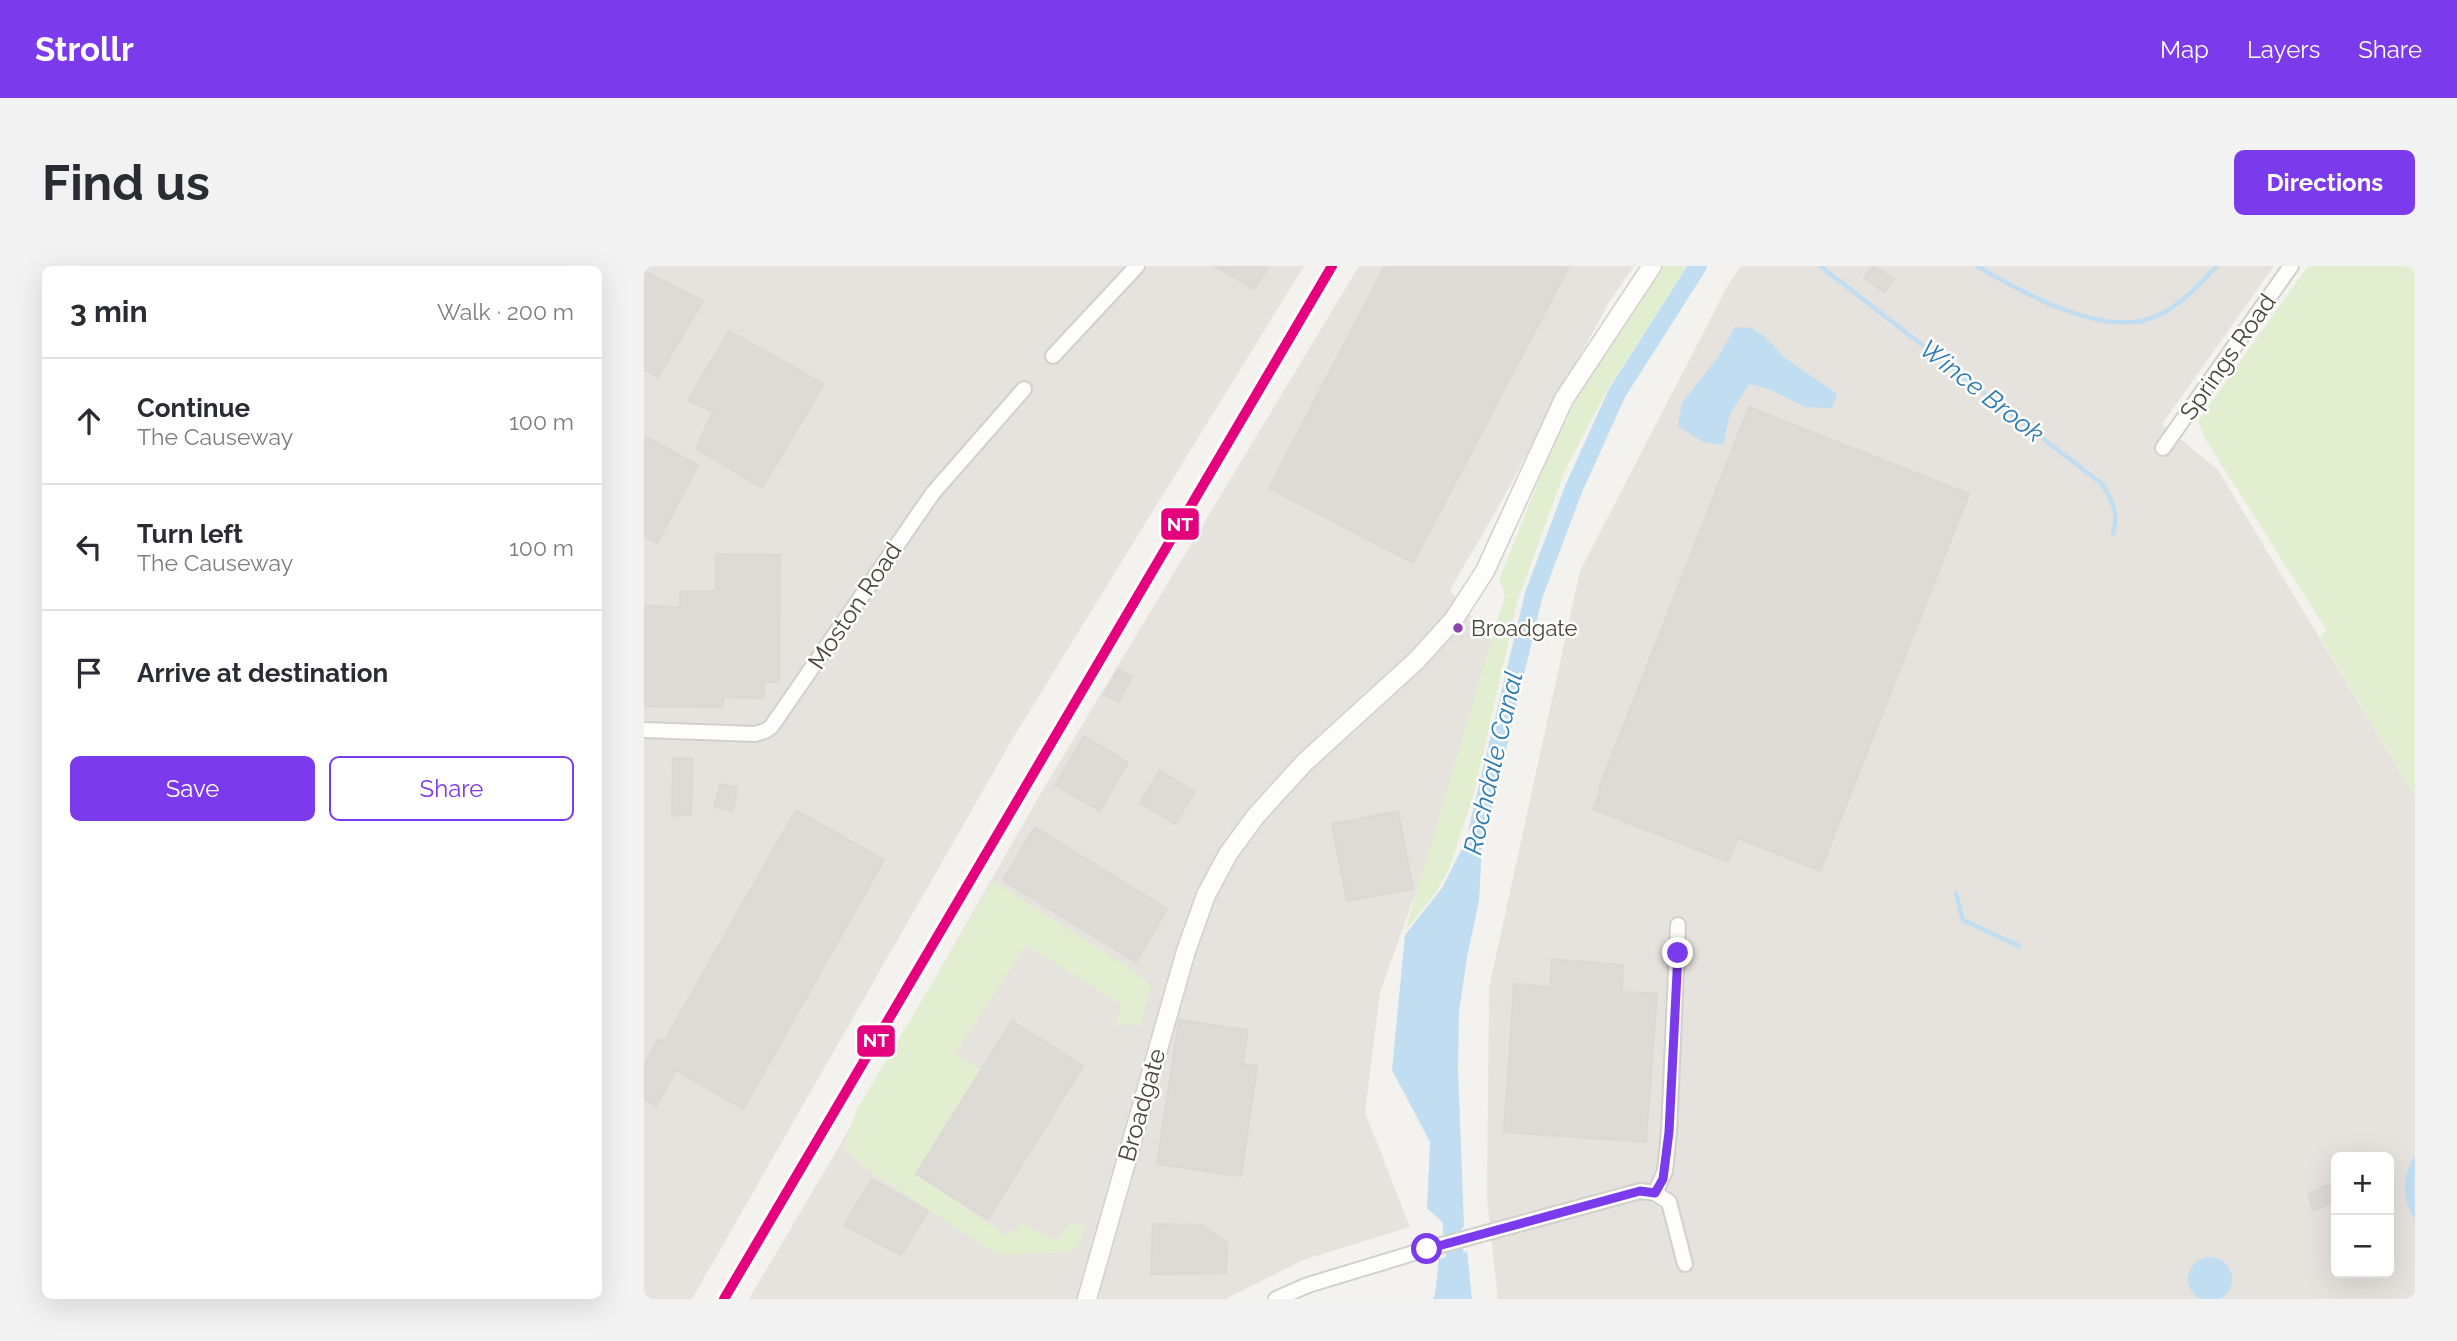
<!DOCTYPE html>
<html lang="en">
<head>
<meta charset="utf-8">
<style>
  body { margin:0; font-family:Raleway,sans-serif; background:#f2f2f3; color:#2b2b33 }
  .controls { position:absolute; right:21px; bottom:21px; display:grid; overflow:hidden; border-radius:10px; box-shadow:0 7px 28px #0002 }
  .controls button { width:63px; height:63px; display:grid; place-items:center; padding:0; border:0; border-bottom:2px solid #e1e1e2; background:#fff; color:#2b2b33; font:35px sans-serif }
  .stop { position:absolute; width:21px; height:21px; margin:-16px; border:5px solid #7c3aed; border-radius:50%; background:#fff }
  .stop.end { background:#7c3aed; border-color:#fff; box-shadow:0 2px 7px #0008 }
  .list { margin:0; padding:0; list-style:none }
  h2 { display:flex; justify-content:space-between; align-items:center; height:91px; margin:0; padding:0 28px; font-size:30px }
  h2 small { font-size:23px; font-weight:400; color:#7c7c81 }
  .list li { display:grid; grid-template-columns:46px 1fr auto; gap:21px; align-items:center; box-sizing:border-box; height:126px; padding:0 28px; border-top:2px solid #e1e1e2 }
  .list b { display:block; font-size:26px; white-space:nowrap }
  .list p { margin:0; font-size:23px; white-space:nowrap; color:#7c7c81 }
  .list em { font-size:23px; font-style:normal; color:#7c7c81 }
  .actions { display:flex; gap:14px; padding:21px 28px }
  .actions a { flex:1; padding:16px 0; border:2px solid #7c3aed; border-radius:10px; text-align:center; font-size:24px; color:#7c3aed }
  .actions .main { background:#7c3aed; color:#fff }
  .icon { flex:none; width:38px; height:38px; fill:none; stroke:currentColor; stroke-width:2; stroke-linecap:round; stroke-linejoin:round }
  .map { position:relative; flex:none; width:1771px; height:1033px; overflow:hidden; border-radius:10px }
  header { display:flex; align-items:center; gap:42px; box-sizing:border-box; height:98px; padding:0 35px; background:#7c3aed; color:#fff }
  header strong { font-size:33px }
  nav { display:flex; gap:38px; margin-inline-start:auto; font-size:24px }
  .intro { display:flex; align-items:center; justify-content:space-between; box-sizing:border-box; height:168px; padding:0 42px }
  h1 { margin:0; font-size:49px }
  .button { padding:18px 32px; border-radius:10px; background:#7c3aed; color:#fff; font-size:24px; font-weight:700 }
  main { display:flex; gap:42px; padding:0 42px }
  aside { flex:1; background:#fff; border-radius:10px; box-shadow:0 7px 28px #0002 }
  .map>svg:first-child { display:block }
  .industrial { fill:#e6e2de; fill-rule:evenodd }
  .green { fill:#e1eecf }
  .parking { fill:#e6e3df }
  .water { fill:#c0ddf1 }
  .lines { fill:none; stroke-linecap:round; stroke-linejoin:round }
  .stream { stroke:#c0ddf1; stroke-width:4.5 }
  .canal { stroke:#c0ddf1; stroke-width:18 }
  .building { fill:#dedbd6; stroke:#dcd9d4; stroke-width:2 }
  .minor-casing { stroke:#d2d0cb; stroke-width:18 }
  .tertiary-casing { stroke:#d2d0cb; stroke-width:21 }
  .minor { stroke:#fdfdfc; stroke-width:14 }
  .tertiary { stroke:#fdfdfc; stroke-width:18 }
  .rail-1-casing { stroke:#fff; stroke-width:16 }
  .rail-1 { stroke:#e5007d; stroke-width:10 }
  .route { stroke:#7c3aed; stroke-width:9 }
  .bus-dot { fill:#8e44ad; stroke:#fff; stroke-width:2.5 }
  .labels { text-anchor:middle; stroke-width:5; stroke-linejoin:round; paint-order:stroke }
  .bus-label { font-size:22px; fill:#4b4439; stroke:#fff; text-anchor:start }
  .street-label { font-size:24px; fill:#4b4439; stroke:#fff }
  .water-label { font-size:26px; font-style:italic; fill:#2e7ab2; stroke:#fff }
  .line-badge { stroke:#fff; stroke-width:2.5 }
  .badge-label { font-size:19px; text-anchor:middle; font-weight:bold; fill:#fff }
</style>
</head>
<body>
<header>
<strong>Strollr</strong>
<nav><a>Map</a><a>Layers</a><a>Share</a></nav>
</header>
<div class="intro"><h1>Find us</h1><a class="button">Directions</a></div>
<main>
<aside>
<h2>3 min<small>Walk · 200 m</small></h2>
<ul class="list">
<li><svg class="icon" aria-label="ahead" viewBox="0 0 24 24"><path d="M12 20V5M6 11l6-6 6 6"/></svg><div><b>Continue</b><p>The Causeway</p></div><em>100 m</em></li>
<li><svg class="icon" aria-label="left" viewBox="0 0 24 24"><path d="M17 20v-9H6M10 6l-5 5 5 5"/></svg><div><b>Turn left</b><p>The Causeway</p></div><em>100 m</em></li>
<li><svg class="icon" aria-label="arrive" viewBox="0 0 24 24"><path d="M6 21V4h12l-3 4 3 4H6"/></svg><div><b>Arrive at destination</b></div></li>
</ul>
<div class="actions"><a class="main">Save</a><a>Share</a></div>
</aside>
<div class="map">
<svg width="1771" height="1033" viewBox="0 0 1771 1033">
  <rect width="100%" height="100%" fill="#f4f2ee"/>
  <!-- industrial -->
  <path class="industrial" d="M0,0H660L369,472L48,1033H0Z
    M715,0H990L965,36L857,236L806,324L850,377L809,524L736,726L721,846L766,961L659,994L581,1033H105L193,884L394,532Z
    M1097,0H1630L1518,158L1574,204L1771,530V1033H854L843,933L845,722L936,305L1084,19ZM1692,891H1745V1007H1692Z"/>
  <!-- green -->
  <path class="green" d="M1016,0H1043L964,123L921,204L873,337L830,528L805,603L791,628L761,665L861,329L855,314L902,197L942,112Z
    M1664,0H1771V530L1676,371L1683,365L1560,171L1554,155Z
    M349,615L494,708L507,719L496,759H472L477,738L382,679L311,788L337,804L273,908L362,970L379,957L412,975L429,955L442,961L432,983L412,987L354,989L224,904L200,881L212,845Z"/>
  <!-- parking -->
  <path class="parking" d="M612,221L769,302L744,347L685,397L577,317L569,298Z
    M1015,279L1041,291L944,544L1043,584L1024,628L1003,646L886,600L988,341L954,328L969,289L1005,300Z
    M511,398L543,411L521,471L493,497L440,459L458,435L482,448Z
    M407,524L462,558L444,590L384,553Z
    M557,531L580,542L562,566L536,564Z
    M503,572L556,594L527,643L479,610Z
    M860,866L983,875L982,887L1000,888V897H997L996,902L960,900L959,911L857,904Z
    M1003,960L1016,1006L1005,1008L1007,1017L950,1033H864L856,1000Z
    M0,977L17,989L0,1018Z"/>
  <!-- water -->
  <path class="water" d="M1091,61L1107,62L1119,69L1141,92L1193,128L1188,142L1161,141L1125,123L1105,118L1086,148L1079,179L1059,176L1034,160L1038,137L1074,91Z
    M840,539L835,635L823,691L815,746L814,803L820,961L809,966L783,942L786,876L748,804L761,669L798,622Z
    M1771,890V953C1758,934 1757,909 1771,890Z
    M823,985L828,1033H789L791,1029L795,993Z
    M1544 1013a22 22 0 1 1 44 0a22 22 0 1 1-44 0Z"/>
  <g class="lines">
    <!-- stream -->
    <path class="stream" d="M1176,0L1458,218C1469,235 1475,247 1469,267
      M1333,0C1377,26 1453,69 1505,53C1533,44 1554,20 1573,0
      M1312,627L1319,654L1375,680"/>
    <!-- canal -->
    <path class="canal" d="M834,562L890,328L930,222L973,127L1054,0
      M806,942L812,1003L810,1033"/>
  </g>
  <!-- building -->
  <path class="building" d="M570,0H625L610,23Z
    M741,0H925L769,297L625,222Z
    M1229,0L1250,13L1240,26L1220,12Z
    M0,5L59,35L14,111L0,104Z
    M85,65L180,118L118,222L52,182L69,146L44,134Z
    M1105,141L1325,228L1176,605L1094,572L1084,596L949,543L957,523L955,522Z
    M0,170L54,199L13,277L0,270Z
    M72,288L136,289L135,416H120V432L79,431V441L0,440V340L36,341V325H72Z
    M474,403L488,411L474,436L460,429Z
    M440,470L484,496L456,545L411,519Z
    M29,492L49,493L47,548L28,550Z
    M516,504L551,526L531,558L496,537Z
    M76,518L93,521L89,545L70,541Z
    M152,544L240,594L99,843L32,804L12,840L0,833V799L14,773L20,776Z
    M754,545L769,623L703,635L688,558Z
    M391,561L523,643L492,696L359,614Z
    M908,693L979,699L978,726L1013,728L1002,876L860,866L870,718L906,721Z
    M535,754L604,764L599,798L613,800L597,910L513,898Z
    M368,755L439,800L344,953L272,908Z
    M228,913L284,945L257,989L200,959Z
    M1692,916V935L1669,945L1664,928Z
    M509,958L557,959L583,977L582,1007L507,1008Z"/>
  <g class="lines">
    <defs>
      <path id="minor" d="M409,90L493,0
        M1519,182L1647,0
        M0,464L111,468L121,465L127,461L289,227L380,123
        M1011,927L1021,905L1025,866L1034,659
        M632,1033L664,1019L783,983L996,925L1011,927L1025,936L1041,998"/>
      <path id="tertiary" d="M443,1033L542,685L562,629L584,588L611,551L660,497L773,394L810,353L841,305L920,133L1008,0"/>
    </defs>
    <!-- minor casing -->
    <use href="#minor" class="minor-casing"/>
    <!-- tertiary casing -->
    <use href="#tertiary" class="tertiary-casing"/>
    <!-- minor -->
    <use href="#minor" class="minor"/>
    <!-- tertiary -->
    <use href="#tertiary" class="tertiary"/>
    <defs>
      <path id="rail-1" d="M80,1033L688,0"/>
    </defs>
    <!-- rail-1 casing -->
    <use href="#rail-1" class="rail-1-casing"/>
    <!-- rail-1 -->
    <use href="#rail-1" class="rail-1"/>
  </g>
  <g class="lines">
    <!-- route -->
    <path class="route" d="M783,983L996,925L1011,927L1019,913L1025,866L1034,687"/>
  </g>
  <!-- markers -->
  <circle class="bus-dot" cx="814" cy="362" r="6"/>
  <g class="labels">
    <!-- bus labels -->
    <g class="bus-label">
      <text x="827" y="370">Broadgate</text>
    </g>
    <!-- street labels -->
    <g class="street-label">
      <text transform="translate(1584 91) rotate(-55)" y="8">Springs Road</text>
      <text transform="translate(211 340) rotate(-56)" y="8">Moston Road</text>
      <text transform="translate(498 839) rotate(-74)" y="8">Broadgate</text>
    </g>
    <!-- water labels -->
    <g class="water-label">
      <text transform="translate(1338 125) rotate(38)" y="9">Wince Brook</text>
      <text transform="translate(849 497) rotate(-77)" y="9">Rochdale Canal</text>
    </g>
  </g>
  <g class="line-badge">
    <rect x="516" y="241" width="40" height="34" rx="7" fill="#e5007d"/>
    <rect x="212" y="758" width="40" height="34" rx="7" fill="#e5007d"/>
  </g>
  <g class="badge-label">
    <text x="536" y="265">NT</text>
    <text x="232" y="781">NT</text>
  </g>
</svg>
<div class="controls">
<button>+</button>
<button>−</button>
</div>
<div class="stop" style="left:783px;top:983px"></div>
<div class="stop end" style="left:1034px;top:687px"></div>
</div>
</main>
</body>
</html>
